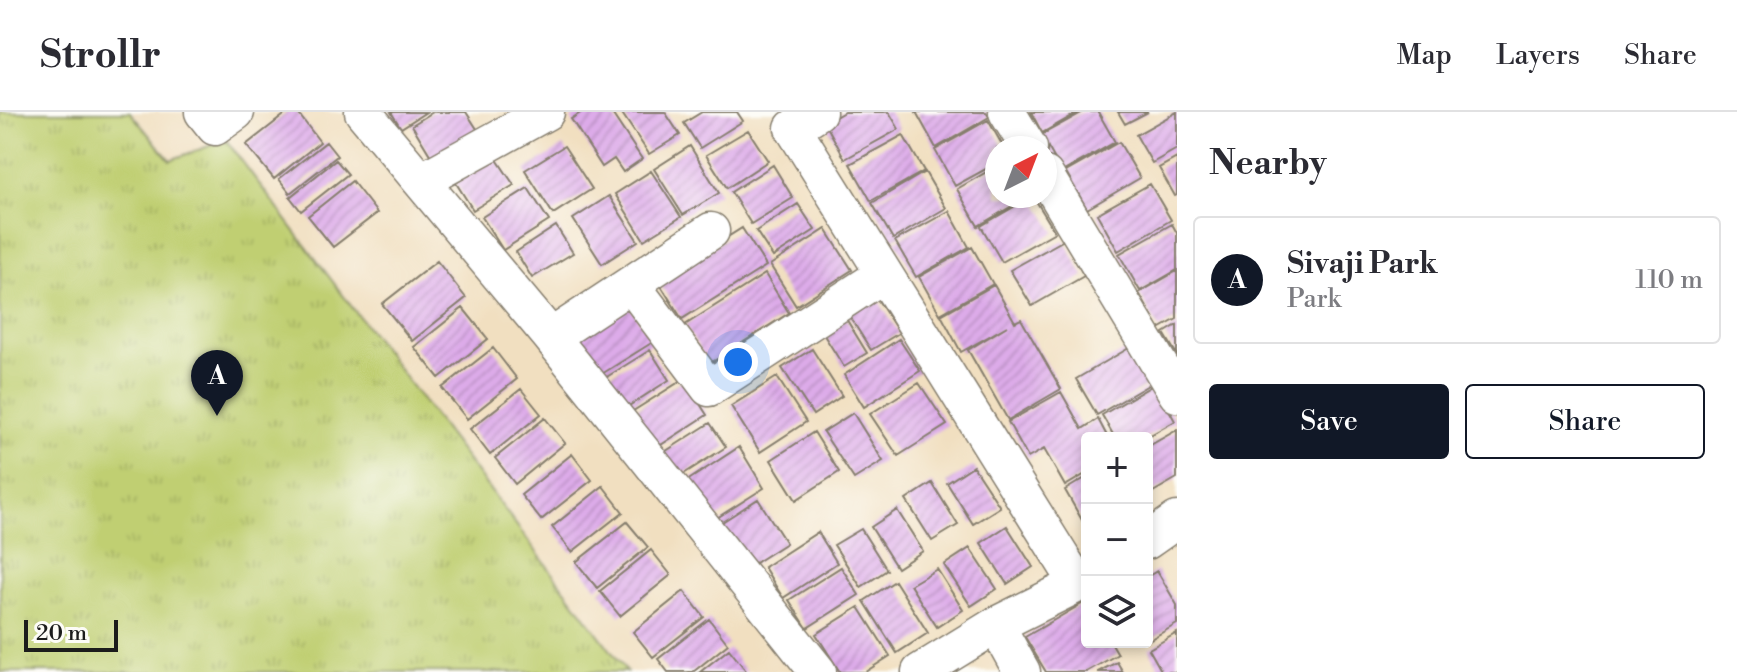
<!DOCTYPE html>
<html lang="en">
<head>
<meta charset="utf-8">
<style>
  body { margin:0; font-family:"Libre Bodoni",serif; background:#f2f2f3; color:#2b2b33 }
  .controls { position:absolute; right:24px; bottom:24px; display:grid; overflow:hidden; border-radius:8px; box-shadow:0 4px 12px #0003 }
  .controls button { width:72px; height:72px; display:grid; place-items:center; padding:0; border:0; border-bottom:2px solid #e1e1e2; background:#fff; color:#2b2b33; font:40px sans-serif }
  .compass { position:absolute; left:985px; top:24px; width:72px; height:72px; border-radius:50%; background:#fff; box-shadow:0 4px 12px #0003; rotate:42deg }
  .scale { position:absolute; left:24px; bottom:20px; width:94px; box-sizing:border-box; padding-left:8px; border:4px solid #1c1c1c; border-top:0; font-size:22px; line-height:28px; white-space:nowrap; color:#1c1c1c; -webkit-text-stroke:6px #fdfcf7; paint-order:stroke }
  .you { position:absolute; left:738px; top:250px; width:28px; height:28px; margin:-20px; border:6px solid #fff; border-radius:50%; background:#1a73e8; box-shadow:0 0 0 12px #1a73e833 }
  .badge { display:grid; place-items:center; width:52px; height:52px; border-radius:50%; background:#111827; color:#fff; font-size:26px; font-weight:700 }
  .pin { position:absolute; translate:-50% -66px; filter:drop-shadow(0 2px 4px #0008) }
  .pin::after { content:''; position:absolute; top:42px; width:28px; height:24px; background:inherit; clip-path:polygon(0 0,100% 0,50% 100%) }
  .list { margin:0; padding:0; list-style:none }
  h2 { display:flex; justify-content:space-between; align-items:center; height:104px; margin:0; padding:0 32px; font-size:34px }
  h2 small { font-size:26px; font-weight:400; color:#7c7c81 }
  .list li { display:grid; grid-template-columns:52px 1fr auto; gap:24px; align-items:center; box-sizing:border-box; height:128px; margin:0 16px 16px; padding:0 16px; border:2px solid #e1e1e2; border-radius:8px }
  .list b { display:block; font-size:30px; white-space:nowrap }
  .list p { margin:0; font-size:26px; white-space:nowrap; color:#7c7c81 }
  .list em { font-size:26px; font-style:normal; color:#7c7c81 }
  .actions { display:flex; gap:16px; padding:24px 32px }
  .actions a { flex:1; padding:18px 0; border:2px solid #111827; border-radius:8px; text-align:center; font-size:28px; color:#111827 }
  .actions .main { background:#111827; color:#fff }
  .icon { flex:none; width:44px; height:44px; fill:none; stroke:currentColor; stroke-width:2; stroke-linecap:round; stroke-linejoin:round }
  .map { position:relative; flex:none; width:1177px; height:560px; overflow:hidden }
  header { display:flex; align-items:center; gap:48px; box-sizing:border-box; height:112px; padding:0 40px; background:#fff; border-bottom:2px solid #e1e1e2 }
  header strong { font-size:38px }
  nav { display:flex; gap:44px; margin-inline-start:auto; font-size:28px }
  main { display:flex }
  aside { flex:1; background:#fff }
  .map>svg:first-child { display:block }
  .grass { fill:url(#grass-tufts); stroke:#6e7647; stroke-width:2 }
  .building { fill:url(#building-hatch) }
  .lines { fill:none; stroke-linecap:round; stroke-linejoin:round }
  .street-casing { stroke:#867e6e; stroke-width:39 }
  .street { stroke:#fff; stroke-width:36 }
</style>
</head>
<body>
<header>
<strong>Strollr</strong>
<nav><a>Map</a><a>Layers</a><a>Share</a></nav>
</header>
<main>
<div class="map">
<svg width="1177" height="560" viewBox="0 0 1177 560">
  <defs>
    <pattern id="grass-tufts" width="24" height="20" patternUnits="userSpaceOnUse" patternTransform="scale(2)"><rect width="24" height="20" fill="#c0cf72"/><path d="M3 7l-1-3M5 7V3M7 7l1-3M15 17l-1-3M17 17v-4M19 17l1-3" fill="none" stroke="#a4b162"/></pattern>
    <pattern id="building-hatch" width="6" height="6" patternUnits="userSpaceOnUse" patternTransform="scale(2)"><rect width="6" height="6" fill="#ddabe9"/><path d="M-1 1l2-2M0 6l6-6M5 7l2-2" fill="none" stroke="#bd93c7"/></pattern>
  </defs>
  <rect width="100%" height="100%" fill="#fdfcf7"/>
  <filter id="ink" filterUnits="userSpaceOnUse"><feTurbulence type="fractalNoise" baseFrequency=".0125" numOctaves="2"/><feDisplacementMap in="SourceGraphic" scale="16" xChannelSelector="R" yChannelSelector="G"/><feConvolveMatrix kernelMatrix="1 2 1 2 8 2 1 2 1" color-interpolation-filters="sRGB"/></filter>
  <filter id="wash" filterUnits="userSpaceOnUse"><feTurbulence type="fractalNoise" baseFrequency=".006" numOctaves="4" result="noise"/><feDisplacementMap in="SourceGraphic" scale="32" xChannelSelector="R" yChannelSelector="G"/><feGaussianBlur stdDeviation="1.8" result="paint"/><feColorMatrix in="noise" values="0 0 0 0 0 0 0 0 0 0 0 0 0 0 0 0 0 1.4 0 .05"/><feComposite in="paint" operator="in"/></filter>
  <g filter="url(#wash)">
    <rect width="100%" height="100%" fill="#f1dfc0"/>
    <!-- grass -->
    <path class="grass" d="M0,0H130L170,48L226,28L627,560H0Z"/>
    <g id="blocks">
      <!-- building -->
      <path class="building" d="M288,0H297L320,30L274,67L246,33Z
        M391,0H426L401,16Z
        M433,0H466L477,17L432,46L412,13Z
        M582,0H611L642,47L623,60L614,47L602,55L571,7Z
        M621,0H665L680,23L649,42Z
        M702,0H737L743,9L700,36L684,11Z
        M844,0H889L899,17L845,47L825,11Z
        M916,0H986L989,5L936,36Z
        M1031,0H1079L1042,21Z
        M1083,0H1098L1115,30L1062,60L1041,23Z
        M1118,0H1148L1125,12Z
        M1177,0V37L1152,51L1136,23Z
        M988,8L1004,36H997V51L955,74L935,38Z
        M748,18L768,49L727,76L706,43Z
        M903,23L924,59L871,89L850,52Z
        M326,30L337,44L290,81L279,67Z
        M1119,30L1140,66L1087,97L1066,60Z
        M564,34L592,77L553,102L525,58Z
        M690,34L719,81L683,103L654,57Z
        M496,46L514,73L473,98L456,71Z
        M1177,46V83L1175,84L1159,56Z
        M336,48L348,62L301,99L290,85Z
        M773,53L793,86L751,112L731,80Z
        M997,54V84H1029L978,114L957,77Z
        M651,59L681,105L644,128L615,82Z
        M925,60L946,96L893,127L872,91Z
        M352,69L377,101L333,135L308,104Z
        M1150,72L1171,108L1118,139L1097,102Z
        M528,76L549,109L503,138L482,105Z
        M609,84L638,129L602,152L573,107Z
        M1033,84L1055,120L1002,150L981,114Z
        M798,92L815,118L773,145L756,119Z
        M949,99L969,135L916,165L895,129Z
        M1172,112L1177,121V158L1140,179L1119,142Z
        M556,114L573,141L532,166L516,140Z
        M742,116L766,154L682,207L658,169Z
        M826,117L852,158L796,194L770,153Z
        M1064,128L1084,164L1032,194L1010,158Z
        M972,135L993,172L940,202L919,165Z
        M437,149L466,186L412,229L382,192Z
        M1177,159V207L1159,217L1139,181Z
        M765,162L789,201L709,252L685,213Z
        M994,173L1015,210L1021,207L1061,277L1008,308L968,238L1007,214L961,240L941,203Z
        M876,185L899,221L871,238L848,202Z
        M626,189L653,230L597,265L571,224Z
        M463,196L488,227L439,266L414,235Z
        M845,205L867,241L844,255L822,220Z
        M1177,213V243L1164,221Z
        M899,227L920,259L864,295L844,263Z
        M493,236L517,267L467,307L442,276Z
        M1129,236L1150,272L1097,303L1076,267Z
        M812,237L842,284L813,303L782,256Z
        M650,238L669,268L624,297L605,266Z
        M777,265L806,310L760,340L731,294Z
        M684,267L707,303L653,338L630,301Z
        M919,271L947,313L898,344L870,302Z
        M1155,272L1175,309L1145,326H1115L1102,303Z
        M521,277L541,302L490,343L470,317Z
        M1061,280L1082,317L1098,307L1108,326H1087V361L1065,374L1044,337L1028,346L1008,310Z
        M853,301L883,349L854,367L823,320Z
        M545,306L565,331L515,372L495,346Z
        M710,311L726,335L679,365L663,341Z
        M1177,318V366L1153,380L1147,370V335Z
        M814,320L839,360L796,388L771,348Z
        M739,335L764,376L712,409L687,369Z
        M572,342L592,368L541,408L521,383Z
        M973,354L1000,395L973,412L947,371Z
        M1087,365V417L1065,378Z
        M932,371L958,413L932,429L906,388Z
        M603,374L623,400L572,440L552,415Z
        M758,387L786,431L747,456L719,412Z
        M897,398L923,439L897,456L871,415Z
        M627,410L648,435L597,476L576,450Z
        M1007,414L1033,455L1007,472L981,431Z
        M861,417L887,458L861,475L834,433Z
        M818,420L837,451L783,486L764,455Z
        M970,436L997,477L971,494L944,453Z
        M651,438L671,463L620,504L600,479Z
        M841,455L859,483L807,516L789,488Z
        M937,457L963,498L937,515L910,473Z
        M1157,459L1177,493V512L1147,529V465Z
        M895,469L928,521L897,541L864,489Z
        M684,479L704,505L653,545L633,520Z
        M1087,489V530H1111L1118,542L1086,560H1046L1025,525Z
        M859,495L890,544L865,560H840L816,522Z
        M709,507L728,532L693,560H668L658,547Z
        M1177,521V560H1162L1149,537Z
        M729,537L747,560H700Z
        M1117,550L1123,560H1098Z"/>
    </g>
  </g>
  <g filter="url(#ink)">
    <use href="#blocks" fill-opacity="0" stroke="#867e6e" stroke-width="2"/>
    <g class="lines">
      <defs>
        <path id="street" d="M203,0L215,15L236,0
          M363,0L551,225L818,560
          M818,0L793,16L1078,472L1087,466
          M1007,0L1029,36
          M1045,63L1177,282
          M421,69L546,0
          M631,172L709,276L884,162
          M551,225L711,119
          M1147,429L1177,408
          M996,513L1022,560
          M920,560L996,513L1078,472"/>
      </defs>
      <!-- street casing -->
      <use href="#street" class="street-casing"/>
      <!-- street -->
      <use href="#street" class="street"/>
    </g>
  </g>
</svg>
<div class="controls">
<button>+</button>
<button>−</button>
<button><svg class="icon" aria-label="layers" viewBox="0 0 24 24"><path d="M12 4l9 5-9 5-9-5zM3 14l9 5 9-5"/></svg></button>
</div>
<svg class="compass" viewBox="-18 -18 36 36"><path d="M0-13l5 13h-10z" fill="#e53935"/><path d="M0 13l5-13h-10z" fill="#7c7c81"/></svg>
<div class="scale">20 m</div>
<div class="you"></div>
<div class="pin badge" style="left:217px;top:304px">A</div>
</div>
<aside>
<h2>Nearby<small></small></h2>
<ul class="list">
<li><span class="badge">A</span><div><b>Sivaji Park</b><p>Park</p></div><em>110 m</em></li>
</ul>
<div class="actions"><a class="main">Save</a><a>Share</a></div>
</aside>
</main>
</body>
</html>
